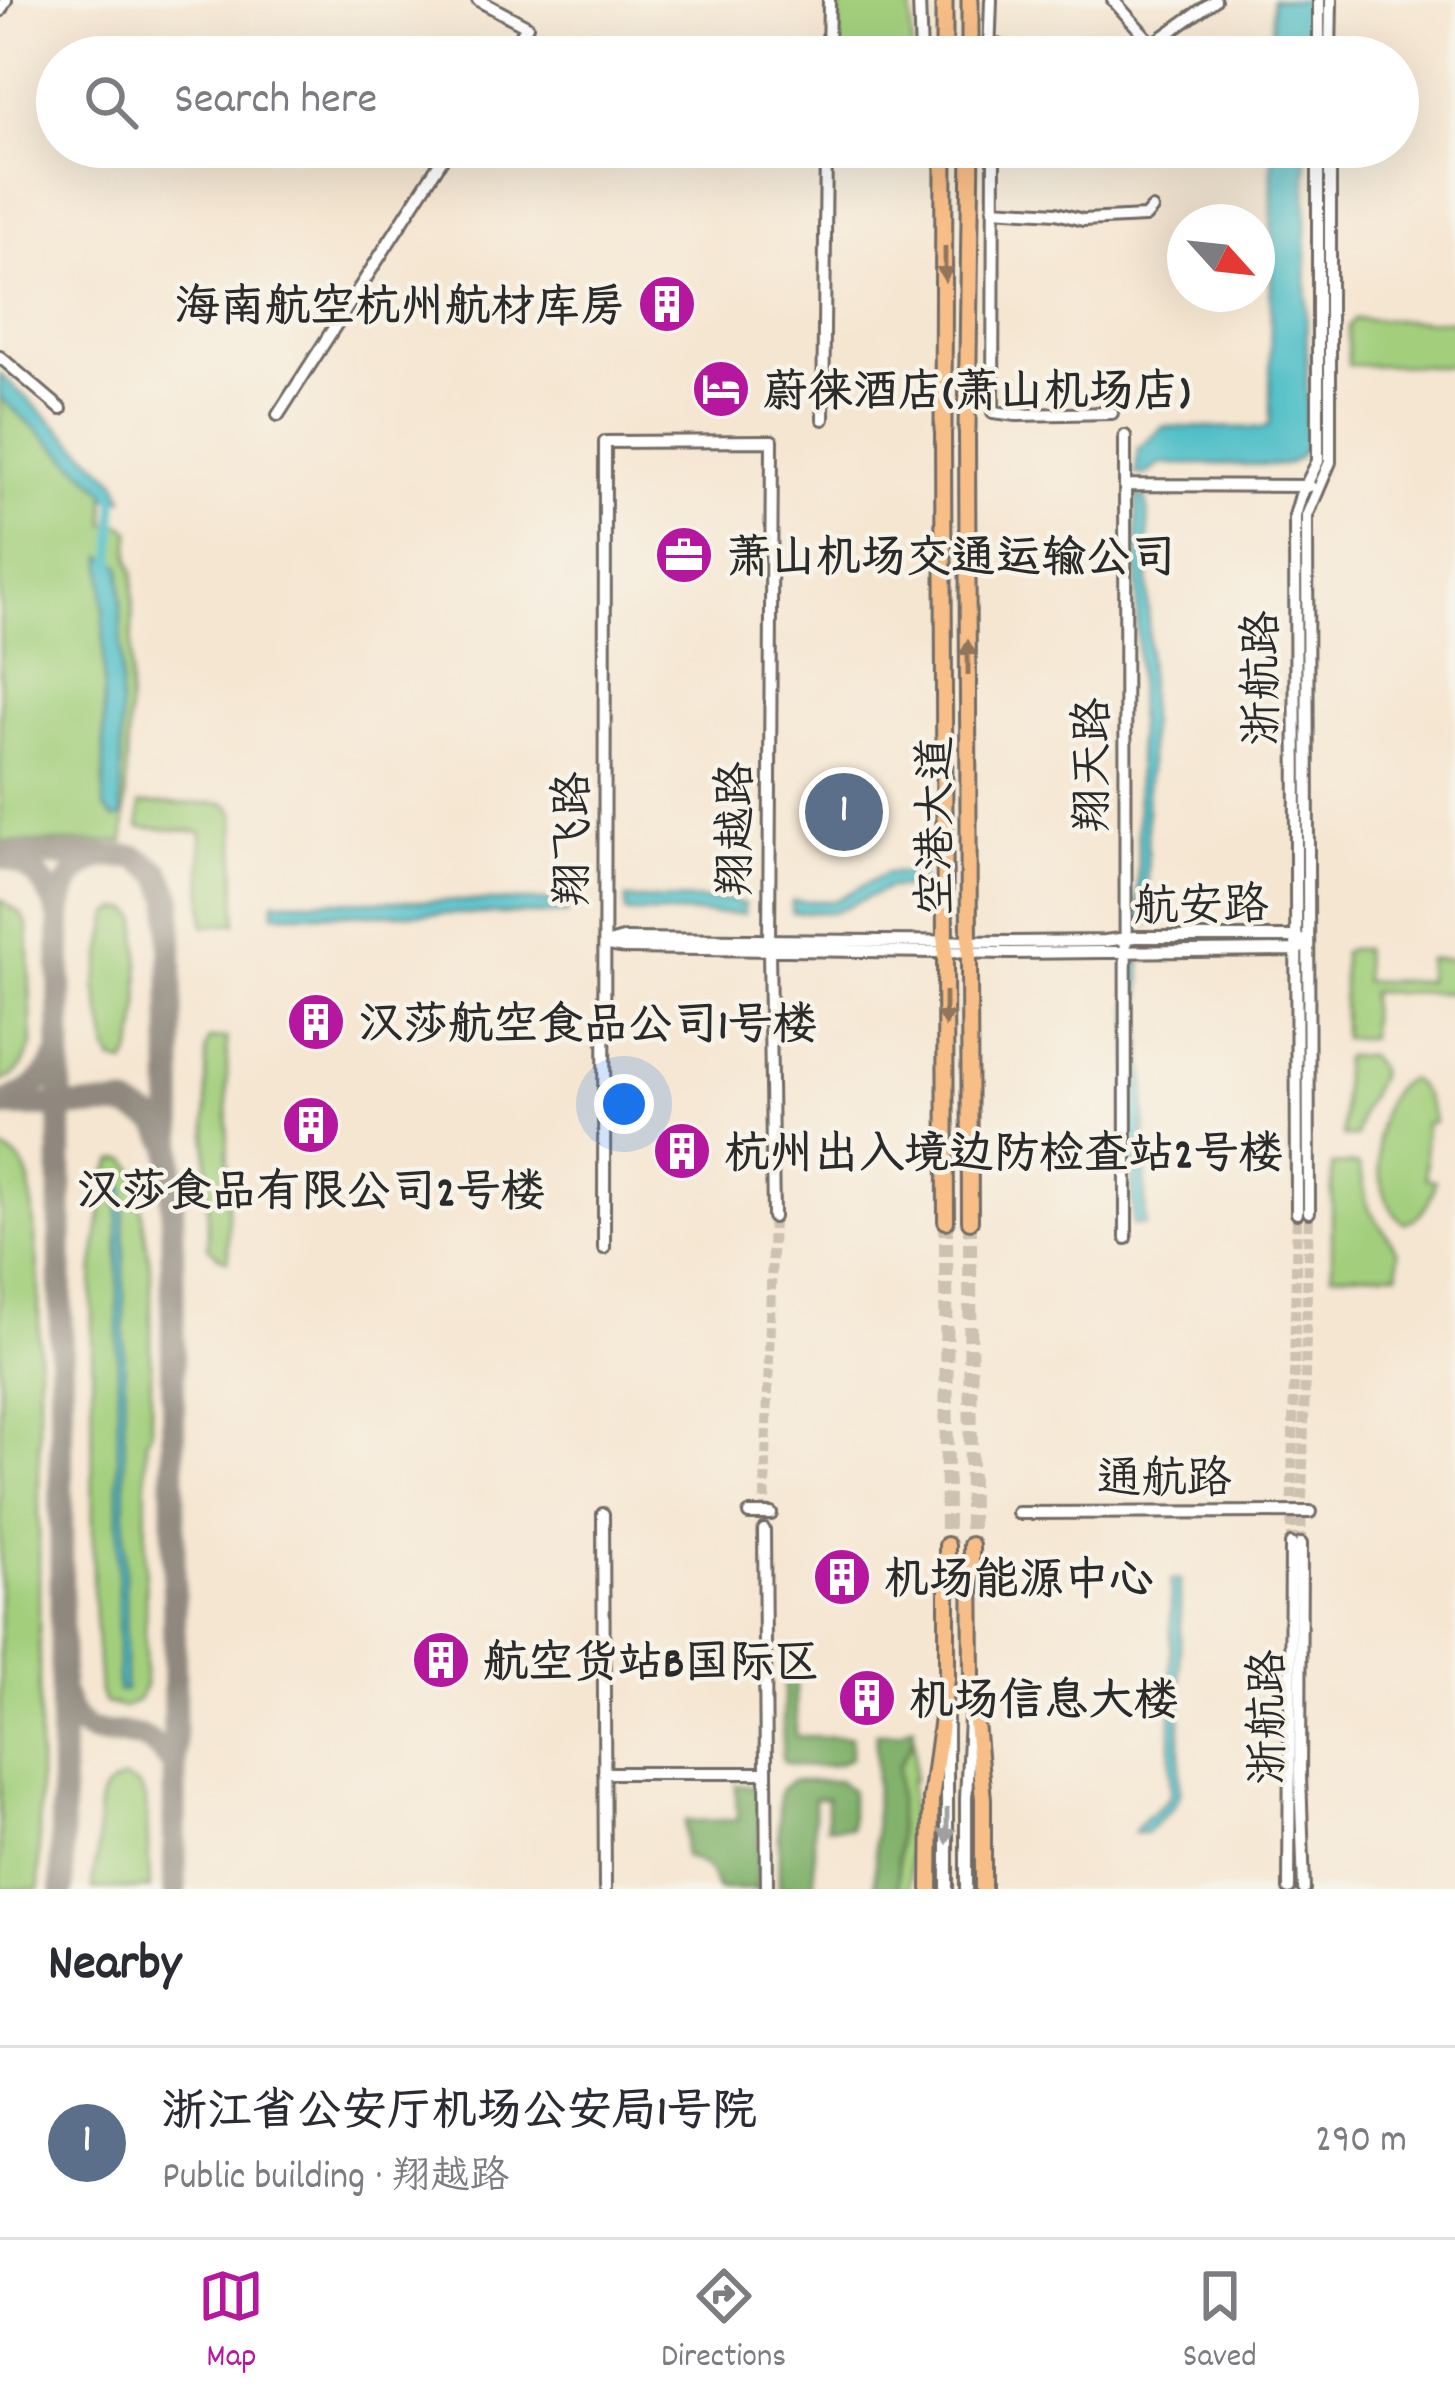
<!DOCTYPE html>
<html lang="en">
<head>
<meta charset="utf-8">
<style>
  body { margin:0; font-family:Dekko,"LXGW WenKai TC",sans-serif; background:#f2f2f3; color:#2b2b33 }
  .compass { position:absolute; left:1167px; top:204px; width:108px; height:108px; border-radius:50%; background:#fff; box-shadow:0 12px 48px #0002; rotate:117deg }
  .you { position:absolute; left:624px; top:1104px; width:42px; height:42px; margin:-30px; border:9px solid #fff; border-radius:50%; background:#1a73e8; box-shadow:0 0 0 18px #1a73e833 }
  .badge { display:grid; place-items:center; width:78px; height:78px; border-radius:50%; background:#b5179e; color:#fff; font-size:39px; font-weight:700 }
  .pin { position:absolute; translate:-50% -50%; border:6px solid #fff; box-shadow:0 3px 12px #0006 }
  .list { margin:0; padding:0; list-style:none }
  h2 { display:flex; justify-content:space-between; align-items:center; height:156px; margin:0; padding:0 48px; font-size:51px }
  h2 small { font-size:39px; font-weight:400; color:#7c7c81 }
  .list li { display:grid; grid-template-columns:78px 1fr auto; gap:36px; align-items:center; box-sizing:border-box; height:192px; padding:0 48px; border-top:3px solid #e1e1e2 }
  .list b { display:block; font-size:45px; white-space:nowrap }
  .list p { margin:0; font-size:39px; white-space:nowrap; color:#7c7c81 }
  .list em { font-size:39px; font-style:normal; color:#7c7c81 }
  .icon { flex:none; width:66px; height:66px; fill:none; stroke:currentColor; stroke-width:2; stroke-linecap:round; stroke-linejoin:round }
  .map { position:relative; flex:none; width:1455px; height:1889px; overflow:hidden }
  .search { position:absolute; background:#fff; box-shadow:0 12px 48px #0002; left:36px; right:36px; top:36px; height:132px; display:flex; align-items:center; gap:30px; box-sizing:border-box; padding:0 42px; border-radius:66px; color:#7c7c81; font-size:45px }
  .sheet { height:348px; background:#fff }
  nav { display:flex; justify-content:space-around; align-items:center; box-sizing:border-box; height:168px; border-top:3px solid #e1e1e2; background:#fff; font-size:33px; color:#7c7c81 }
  nav a { display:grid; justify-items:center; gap:6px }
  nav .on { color:#b5179e }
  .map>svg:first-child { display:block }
  .green { fill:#a3cf7d; stroke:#677d54; stroke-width:3 }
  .forest { fill:#82b26c; stroke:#566e4c; stroke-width:3 }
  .water { fill:#51bfc8; stroke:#3e757a; stroke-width:3 }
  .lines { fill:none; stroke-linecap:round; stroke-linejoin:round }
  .canal { stroke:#51bfc8; stroke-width:9 }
  .taxiway { stroke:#90887e; stroke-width:24 }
  .minor-tunnel { stroke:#cdc1b0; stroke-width:10; stroke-dasharray:10 5; stroke-linecap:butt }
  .major-tunnel { stroke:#cdc1b0; stroke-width:14; stroke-dasharray:14 7; stroke-linecap:butt }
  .minor-casing { stroke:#726c65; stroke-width:16 }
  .major-casing { stroke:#726c65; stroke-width:20 }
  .highway-casing { stroke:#726c65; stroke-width:21 }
  .minor { stroke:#fff; stroke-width:10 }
  .major { stroke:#f7be88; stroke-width:14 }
  .highway { stroke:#f7be88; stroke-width:15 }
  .oneway { fill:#91745a }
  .oneway2 { fill:#a0a0a0 }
  .labels { text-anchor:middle; stroke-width:9; stroke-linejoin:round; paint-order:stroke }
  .poi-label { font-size:45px; font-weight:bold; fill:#2b2b2b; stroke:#f7f3e8; text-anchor:start }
  .street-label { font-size:45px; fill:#2b2b2b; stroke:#f7f3e8 }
</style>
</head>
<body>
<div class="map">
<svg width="1455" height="1889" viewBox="0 0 1455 1889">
  <rect width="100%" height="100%" fill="#f7f3e8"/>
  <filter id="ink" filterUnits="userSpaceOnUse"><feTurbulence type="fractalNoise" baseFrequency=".00833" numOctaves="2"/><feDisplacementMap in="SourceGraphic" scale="24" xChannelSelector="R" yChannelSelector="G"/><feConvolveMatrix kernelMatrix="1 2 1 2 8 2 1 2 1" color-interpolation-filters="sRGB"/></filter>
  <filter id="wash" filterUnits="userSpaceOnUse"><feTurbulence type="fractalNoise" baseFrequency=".004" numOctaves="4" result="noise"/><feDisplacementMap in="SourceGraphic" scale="48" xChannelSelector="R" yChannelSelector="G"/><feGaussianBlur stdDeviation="2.7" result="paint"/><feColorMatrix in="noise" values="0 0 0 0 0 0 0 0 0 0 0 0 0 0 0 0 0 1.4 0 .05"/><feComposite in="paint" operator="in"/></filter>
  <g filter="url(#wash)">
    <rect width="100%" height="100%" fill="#f5e6d1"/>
    <!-- green -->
    <path class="green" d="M839,0H911L912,57H838Z
      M1355,319L1455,321V366L1348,365V326Z
      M0,397L105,491L106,524L122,525L130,531V559L134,573L124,842H0Z
      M223,803L230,806L235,815L236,923L204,926L201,832L139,827L140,804Z
      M0,899L22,915L28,927L32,1045L23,1065L13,1076L0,1082Z
      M119,909L131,910L138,919C138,956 146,1037 125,1064L113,1061L108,1051L96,986L110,914Z
      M1349,949H1363L1364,981H1427L1428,959H1455V993L1370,992V1038H1343V952Z
      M227,1038L228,1260L222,1259L208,1247L206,1049L209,1039Z
      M1346,1056H1368L1379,1069V1077L1361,1113L1356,1137H1343V1059Z
      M1409,1079C1423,1086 1432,1107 1434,1122L1425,1123L1426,1179L1435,1180C1432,1198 1424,1218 1404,1223C1370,1199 1366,1095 1409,1079Z
      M0,1149C17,1154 25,1165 30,1182L39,1280V1889H0Z
      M122,1159L128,1160L135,1169L151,1271V1432L146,1440L145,1686L138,1700L124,1708L105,1703L100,1693L93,1585L92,1293L93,1267L108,1171L114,1160Z
      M1356,1164L1360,1167L1368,1207L1398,1251V1273L1332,1274V1165Z
      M914,1733V1780H911L909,1889H898V1767Z
      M125,1779L139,1786L146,1799L150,1889H92C93,1875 96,1862 98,1848C100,1821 90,1786 125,1779Z"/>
    <!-- forest -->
    <path class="forest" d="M785,1671H794L796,1674V1736L851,1737V1757C836,1769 803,1769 784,1762L782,1755Z
      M911,1726H914L912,1741L898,1767V1889H875L876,1733H900Z
      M792,1781H839L851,1790V1828L827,1827V1798H814V1889H779V1796L781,1789Z
      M736,1785L752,1787L759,1797L757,1889H718C710,1871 705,1861 684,1857L685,1821L737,1820Z"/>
    <!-- water -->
    <path class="water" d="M1272,0H1306V57H1272Z
      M1272,147H1306L1307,442C1303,455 1297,461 1284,465L1161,464L1146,475L1136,474L1138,450L1162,427L1263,428L1270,424Z
      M0,374L116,480L124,499L105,498V491L0,397Z
      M1137,497H1145L1148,515L1149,772L1147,789L1148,924H1138Z
      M103,556L121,566V805L123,816L115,819L104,808Z
      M886,873H921V887L889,888L834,912L792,913V901H834Z
      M626,899L734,900L737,904H744V914L626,913Z
      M274,901H567V914H274Z
      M1141,962L1142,1062L1145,1077V1225H1133L1130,969L1133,963Z
      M118,1181L124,1186L125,1684V1690L118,1691Z
      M1171,1580H1180V1792C1176,1812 1158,1818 1146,1833H1134C1142,1816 1162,1810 1171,1794Z"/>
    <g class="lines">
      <!-- canal -->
      <path class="canal" d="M110,489L115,499L112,573"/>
      <!-- taxiway -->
      <path class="taxiway" d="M0,854L136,857L160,873L171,898L175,1889
        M4,857C35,866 49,886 59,916
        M3,1104C29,1094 48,1079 59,1053
        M0,1106H125L157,1121L171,1146
        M64,1696C81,1744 98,1729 136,1736C152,1739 164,1755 175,1766
        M62,1889L60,918C63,887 72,866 103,856"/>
    </g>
  </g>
  <g filter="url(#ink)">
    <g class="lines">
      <!-- minor-tunnel -->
      <path class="minor-tunnel" d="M764,1530L773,1217
        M1291,1544L1297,1213
        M1301,1544L1309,1212"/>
      <!-- major-tunnel -->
      <path class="major-tunnel" d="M946,1221L947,1545
        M970,1221L971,1545"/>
      <defs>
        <path id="minor" d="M478,0L527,26L507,57
          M919,0L921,57
          M1113,0L1164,57
          M0,11L6,0
          M990,42L1029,57
          M1153,44L1215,0
          M828,57L829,0
          M989,57L991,0
          M1319,57V0
          M1330,57L1331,0
          M994,147L993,412L1017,415L1112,413
          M1244,147L1256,161
          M993,209L1056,213L1083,220L1145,217L1152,209
          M0,357L61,409
          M278,415L448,150L457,148
          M823,419L826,147
          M1125,436L1126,1238
          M1126,485L1310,486
          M605,944L623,939L1012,942L1105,941L1135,937H1296L1302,941
          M609,945L624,948L1011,953L1296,950L1302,947
          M1309,1212L1307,516L1330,462V147
          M1297,1213L1295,516L1301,495L1318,461V147
          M604,1248L605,442L772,441L769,949L773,1217
          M1018,1513L1310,1512
          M603,1514L605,1889
          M749,1514H771
          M764,1530L767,1889
          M1301,1544L1300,1776L1304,1889
          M604,1773H766
          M947,1889V1718
          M966,1889V1799L970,1718
          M1289,1889L1291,1544"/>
        <path id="major" d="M943,430L946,1221
          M967,430L970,1221
          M971,1545L972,1679L983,1799V1889
          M930,1889L931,1800L947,1679V1545"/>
        <path id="highway" d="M944,0V57
          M970,0V57
          M943,430L944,147
          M967,430L971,147"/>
      </defs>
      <!-- minor casing -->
      <use href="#minor" class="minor-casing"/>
      <!-- major casing -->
      <use href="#major" class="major-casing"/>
      <!-- highway casing -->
      <use href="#highway" class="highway-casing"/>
      <!-- minor -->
      <use href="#minor" class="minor"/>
      <!-- major -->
      <use href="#major" class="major"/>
      <!-- highway -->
      <use href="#highway" class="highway"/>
    </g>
    <!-- one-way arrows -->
    <defs><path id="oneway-solid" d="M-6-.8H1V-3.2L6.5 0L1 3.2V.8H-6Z" transform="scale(3)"/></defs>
    <g class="oneway">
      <use href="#oneway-solid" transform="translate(945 264) rotate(90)"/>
      <use href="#oneway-solid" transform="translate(968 658) rotate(-90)"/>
      <use href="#oneway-solid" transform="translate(945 1009) rotate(90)"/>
    </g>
    <use class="oneway2" href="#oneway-solid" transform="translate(947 1826) rotate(90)"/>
  </g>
  <!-- icons -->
  <defs>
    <symbol id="building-disc" viewBox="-11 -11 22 22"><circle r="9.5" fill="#b5179e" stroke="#f7f3e8"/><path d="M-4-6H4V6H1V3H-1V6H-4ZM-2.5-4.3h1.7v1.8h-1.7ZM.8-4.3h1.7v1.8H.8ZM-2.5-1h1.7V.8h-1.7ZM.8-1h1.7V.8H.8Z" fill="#fff"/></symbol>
    <symbol id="hotel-disc" viewBox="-11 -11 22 22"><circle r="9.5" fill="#b5179e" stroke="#f7f3e8"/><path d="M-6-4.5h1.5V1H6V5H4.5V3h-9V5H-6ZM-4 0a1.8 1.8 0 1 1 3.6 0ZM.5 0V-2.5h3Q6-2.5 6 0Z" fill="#fff"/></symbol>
    <symbol id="office-disc" viewBox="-11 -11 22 22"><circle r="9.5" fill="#b5179e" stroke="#f7f3e8"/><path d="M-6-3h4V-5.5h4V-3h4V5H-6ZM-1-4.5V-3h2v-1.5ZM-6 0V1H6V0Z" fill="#fff"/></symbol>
  </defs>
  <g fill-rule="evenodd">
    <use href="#building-disc" x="634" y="271" width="66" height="66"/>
    <use href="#hotel-disc" x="688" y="356" width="66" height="66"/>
    <use href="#office-disc" x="651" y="522" width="66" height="66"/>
    <use href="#building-disc" x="283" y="989" width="66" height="66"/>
    <use href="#building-disc" x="278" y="1092" width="66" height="66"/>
    <use href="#building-disc" x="649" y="1118" width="66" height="66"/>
    <use href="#building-disc" x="809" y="1544" width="66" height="66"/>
    <use href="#building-disc" x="408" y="1627" width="66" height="66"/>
    <use href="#building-disc" x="834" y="1665" width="66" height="66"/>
  </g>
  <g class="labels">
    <!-- poi labels -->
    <g class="poi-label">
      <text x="625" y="320" text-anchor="end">海南航空杭州航材库房</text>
      <text x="763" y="405">蔚徕酒店(萧山机场店)</text>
      <text x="726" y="571">萧山机场交通运输公司</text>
      <text x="358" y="1038">汉莎航空食品公司1号楼</text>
      <text x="724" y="1167">杭州出入境边防检查站2号楼</text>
      <text x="311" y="1205" text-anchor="middle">汉莎食品有限公司2号楼</text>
      <text x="884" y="1593">机场能源中心</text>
      <text x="483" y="1676">航空货站B国际区</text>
      <text x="909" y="1714">机场信息大楼</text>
    </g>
    <!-- street labels -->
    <g class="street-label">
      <text transform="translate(1259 678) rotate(-90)" y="16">浙航路</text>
      <text transform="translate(1090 765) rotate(-90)" y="16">翔天路</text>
      <text transform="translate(933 826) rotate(-90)" y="16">空港大道</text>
      <text transform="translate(733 829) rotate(-90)" y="16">翔越路</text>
      <text transform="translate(570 839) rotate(-90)" y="16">翔飞路</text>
      <text transform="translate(1201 903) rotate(-1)" y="16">航安路</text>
      <text x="1164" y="1492">通航路</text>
      <text transform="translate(1265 1717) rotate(-90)" y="16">浙航路</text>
    </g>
  </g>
</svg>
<svg class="compass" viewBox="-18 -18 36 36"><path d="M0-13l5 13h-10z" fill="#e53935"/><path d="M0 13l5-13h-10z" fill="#7c7c81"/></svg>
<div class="you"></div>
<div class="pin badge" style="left:844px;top:812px;background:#5c6f8a">1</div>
<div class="search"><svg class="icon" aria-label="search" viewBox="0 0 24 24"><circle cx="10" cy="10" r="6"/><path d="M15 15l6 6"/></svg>Search here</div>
</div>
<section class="sheet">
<h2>Nearby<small></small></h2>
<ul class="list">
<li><span class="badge" style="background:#5c6f8a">1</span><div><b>浙江省公安厅机场公安局1号院</b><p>Public building · 翔越路</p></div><em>290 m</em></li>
</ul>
</section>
<nav>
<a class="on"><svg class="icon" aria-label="map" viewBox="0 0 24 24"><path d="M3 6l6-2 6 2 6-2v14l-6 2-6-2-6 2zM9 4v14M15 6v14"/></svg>Map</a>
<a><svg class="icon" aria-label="directions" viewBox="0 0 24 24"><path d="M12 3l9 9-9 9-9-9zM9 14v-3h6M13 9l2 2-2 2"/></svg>Directions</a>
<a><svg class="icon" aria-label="saved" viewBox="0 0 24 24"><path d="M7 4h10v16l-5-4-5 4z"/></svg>Saved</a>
</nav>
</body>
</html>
